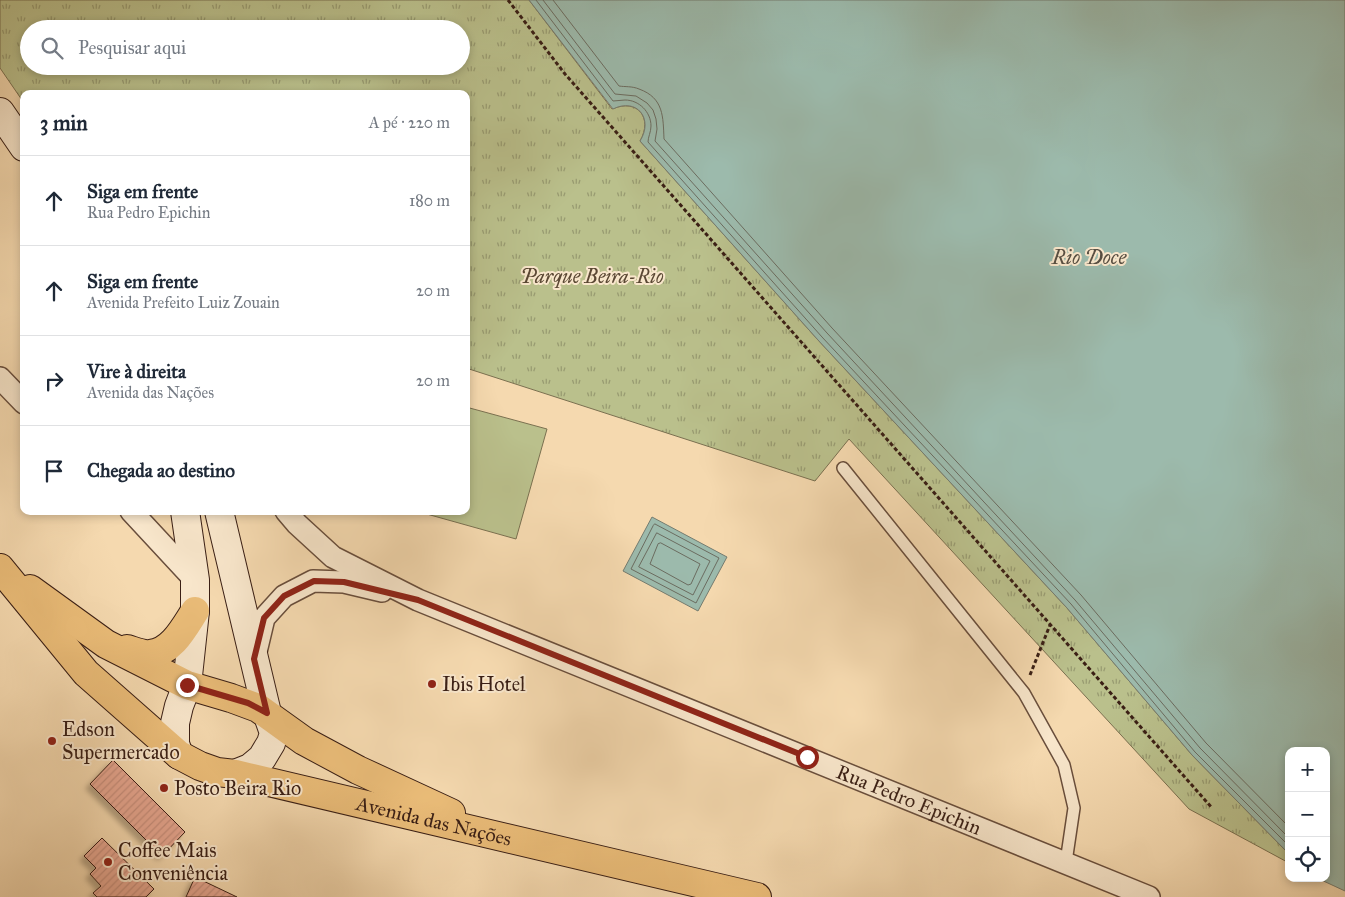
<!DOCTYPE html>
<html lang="pt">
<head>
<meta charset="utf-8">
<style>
  body { margin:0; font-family:"IM FELL Great Primer",serif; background:#f2f2f3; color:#1f2937 }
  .controls { position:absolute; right:15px; bottom:15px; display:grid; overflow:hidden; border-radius:10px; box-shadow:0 2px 8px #0003 }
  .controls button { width:45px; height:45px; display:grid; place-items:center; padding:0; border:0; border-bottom:1px solid #e0e1e3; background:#fff; color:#1f2937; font:25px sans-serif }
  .stop { position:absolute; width:15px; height:15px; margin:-11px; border:4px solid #8f2418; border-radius:50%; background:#fff }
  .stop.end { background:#8f2418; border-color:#fff; box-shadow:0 1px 5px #0008 }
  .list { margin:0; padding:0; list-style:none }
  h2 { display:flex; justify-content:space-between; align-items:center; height:65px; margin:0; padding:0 20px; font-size:21px }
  h2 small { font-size:16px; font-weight:400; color:#747a83 }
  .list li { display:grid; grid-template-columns:32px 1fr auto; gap:15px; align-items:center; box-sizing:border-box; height:90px; padding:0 20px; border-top:1px solid #e0e1e3 }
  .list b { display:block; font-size:19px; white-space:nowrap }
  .list p { margin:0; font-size:16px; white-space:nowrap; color:#747a83 }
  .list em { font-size:16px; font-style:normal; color:#747a83 }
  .icon { flex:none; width:28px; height:28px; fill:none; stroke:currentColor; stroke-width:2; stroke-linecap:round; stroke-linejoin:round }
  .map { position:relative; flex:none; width:1345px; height:897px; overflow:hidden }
  .search { position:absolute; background:#fff; box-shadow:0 2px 8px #0003; left:20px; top:20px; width:450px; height:55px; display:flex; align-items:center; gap:12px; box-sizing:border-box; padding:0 18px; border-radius:28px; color:#747a83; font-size:19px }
  .panel { position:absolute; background:#fff; box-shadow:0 2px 8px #0003; left:20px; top:90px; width:450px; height:425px; border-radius:10px }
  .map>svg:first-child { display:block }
  .grass { fill:#bac08c; stroke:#7a7050 }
  .park { fill:url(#park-tufts); stroke:#7a7050; fill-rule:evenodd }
  .water { fill:#9cbaac; stroke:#757c70 }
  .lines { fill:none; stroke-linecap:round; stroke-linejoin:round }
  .shore { stroke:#6b6c60; stroke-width:1 }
  .building { fill:url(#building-hatch); stroke:#3a1f15; filter:url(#shadow) }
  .lane-casing { stroke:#694e3c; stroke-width:14 }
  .street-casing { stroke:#694e3c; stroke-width:24 }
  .secondary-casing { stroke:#3a1f15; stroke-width:30 }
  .primary-casing { stroke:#3a1f15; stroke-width:30 }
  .path { stroke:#3a1f15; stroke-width:3; stroke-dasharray:4 2.5; stroke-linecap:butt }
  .lane { stroke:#f8e6cb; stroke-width:11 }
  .street { stroke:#f8e6cb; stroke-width:21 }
  .secondary { stroke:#f8e6cb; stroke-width:28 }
  .primary { stroke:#eabc78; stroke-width:28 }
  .route { stroke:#8f2418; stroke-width:6 }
  .poi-dot { fill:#8f2418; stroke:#f8e6cb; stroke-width:2 }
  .labels { text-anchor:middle; stroke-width:4; stroke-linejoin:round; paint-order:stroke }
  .park-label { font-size:20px; font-style:italic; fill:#5a4733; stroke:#f8e6cb }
  .poi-label { font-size:20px; fill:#3a1f15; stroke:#f8e6cb; text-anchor:start }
  .street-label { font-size:20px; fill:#3a1f15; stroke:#f8e6cb }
  .water-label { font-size:21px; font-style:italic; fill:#574e42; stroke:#f8e6cb }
</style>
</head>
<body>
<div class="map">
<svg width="1345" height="897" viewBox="0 0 1345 897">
  <defs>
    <pattern id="park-tufts" width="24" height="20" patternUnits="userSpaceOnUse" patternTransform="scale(1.25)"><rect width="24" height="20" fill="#bac08c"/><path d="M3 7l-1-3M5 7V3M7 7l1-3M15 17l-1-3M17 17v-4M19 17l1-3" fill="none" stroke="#989b71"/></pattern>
    <pattern id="building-hatch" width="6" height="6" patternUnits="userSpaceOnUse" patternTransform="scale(1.25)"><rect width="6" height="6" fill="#e6a690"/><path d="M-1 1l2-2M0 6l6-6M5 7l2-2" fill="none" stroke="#c68e7b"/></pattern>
    <filter id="shadow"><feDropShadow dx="-4.5" dy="4.5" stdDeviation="2.5" flood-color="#0004"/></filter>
  </defs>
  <rect width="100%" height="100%" fill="#f5d9af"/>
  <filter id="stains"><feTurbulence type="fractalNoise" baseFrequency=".004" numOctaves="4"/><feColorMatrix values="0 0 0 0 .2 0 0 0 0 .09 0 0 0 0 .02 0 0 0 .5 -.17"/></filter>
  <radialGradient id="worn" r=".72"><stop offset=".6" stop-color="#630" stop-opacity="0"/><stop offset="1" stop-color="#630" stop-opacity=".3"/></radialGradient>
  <!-- grass -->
  <path class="grass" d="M466,407L547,429L516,539L416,511H466Z"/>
  <!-- park -->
  <path class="park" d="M0,0H529L612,109C638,98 653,118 640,141L818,340L1067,608L1192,755L1289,854V863L1189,809L849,439L815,481L466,368V94H24V103L0,68ZM29,29H461V66H29Z"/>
  <!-- water -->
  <path class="water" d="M529,0H1345V891L1317,878H1326V751H1289V854L1192,755L1067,608L818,340L640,141C654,119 637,97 613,109Z
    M652,517L727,557L698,611L623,571Z"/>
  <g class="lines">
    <!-- shore -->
    <path class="shore" d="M536,0L613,101C617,101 621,100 625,100C639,100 651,112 651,126C651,132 648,137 648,142L822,337L1071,604L1195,752L1289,846
      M543,0L615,94L636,96L647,103L653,110L656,119L657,129L655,141L827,333L1075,600L1200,748L1289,838
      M553,0L619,86C625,87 632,86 639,89C664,98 663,117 664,139L832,328L1081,595L1206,743L1289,827
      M655,524L719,558L696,603L631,569L653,526Z
      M657,533L710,561L693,595L639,567Z
      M661,543L700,564L691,584L688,585L650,564L658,544Z"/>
  </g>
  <!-- building -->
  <path class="building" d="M113,760L185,832L162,856L90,784Z
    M102,838L154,889L146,897H97L93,893L101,886L90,874L96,868L84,856Z
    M195,877L237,897H186Z"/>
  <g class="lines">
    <defs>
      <path id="lane" d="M843,468L1024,693L1064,765L1074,808L1066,862"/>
      <g id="street">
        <path d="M0,378L24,403"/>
        <path d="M131,511L195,580"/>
        <path id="s1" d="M286,511L297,524L333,557L418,600L1149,897"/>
        <path d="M255,656L264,618L284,596L313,581L344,582L382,591"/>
      </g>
      <path id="secondary" d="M0,112L24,147
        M219,511L267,713L274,733L271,743L262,758L250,768L235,774
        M179,755L175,744V723L179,706L187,685L195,611V580L185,511"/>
      <g id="primary">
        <path id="s2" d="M0,568L86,673L179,755L200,766L217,772L235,774L757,897"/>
        <path d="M30,589L106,644L187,685L231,698L258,708L304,741L358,770L451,813"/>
        <path d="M127,649C134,651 143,655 150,654C172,652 184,628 195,611"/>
      </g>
    </defs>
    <!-- lane casing -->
    <use href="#lane" class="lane-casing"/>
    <!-- street casing -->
    <use href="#street" class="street-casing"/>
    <!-- secondary casing -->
    <use href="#secondary" class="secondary-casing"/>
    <!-- primary casing -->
    <use href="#primary" class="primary-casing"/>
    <!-- path -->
    <path class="path" d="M508,0L565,74L1212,808
      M1030,675L1050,625"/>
    <!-- lane -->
    <use href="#lane" class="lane"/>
    <!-- street -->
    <use href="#street" class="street"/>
    <!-- secondary -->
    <use href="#secondary" class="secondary"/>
    <!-- primary -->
    <use href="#primary" class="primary"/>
  </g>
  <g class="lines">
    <!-- route -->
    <path class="route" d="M187,685L248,703L267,713L254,659L264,618L284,596L314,581L344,582L418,600L807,757"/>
  </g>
  <!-- markers -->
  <g class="poi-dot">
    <circle cx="432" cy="684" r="5"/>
    <circle cx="52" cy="741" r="5"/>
    <circle cx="164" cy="788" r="5"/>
    <circle cx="108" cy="862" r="5"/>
  </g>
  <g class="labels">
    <!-- park labels -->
    <g class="park-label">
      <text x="592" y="283">Parque Beira-Rio</text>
    </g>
    <!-- poi labels -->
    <g class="poi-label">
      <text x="442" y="691">Ibis Hotel</text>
      <text x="62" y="736">Edson<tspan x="62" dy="23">Supermercado</tspan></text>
      <text x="174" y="795">Posto Beira Rio</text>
      <text x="118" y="857">Coffee Mais<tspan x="118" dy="23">Conveniência</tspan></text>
    </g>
    <!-- street labels -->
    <g class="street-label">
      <text dy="7" stroke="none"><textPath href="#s1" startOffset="691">Rua Pedro Epichin</textPath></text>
      <text dy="7" stroke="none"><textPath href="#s2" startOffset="524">Avenida das Nações</textPath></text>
    </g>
    <!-- water labels -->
    <g class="water-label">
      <text x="1089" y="264">Rio Doce</text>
    </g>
  </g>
  <rect width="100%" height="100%" filter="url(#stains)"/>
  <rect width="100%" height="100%" fill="url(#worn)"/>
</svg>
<div class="controls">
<button>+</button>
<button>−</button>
<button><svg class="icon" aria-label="locate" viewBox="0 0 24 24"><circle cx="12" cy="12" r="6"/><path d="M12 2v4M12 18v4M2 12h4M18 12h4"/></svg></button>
</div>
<div class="stop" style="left:807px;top:757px"></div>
<div class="stop end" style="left:187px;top:685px"></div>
<div class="search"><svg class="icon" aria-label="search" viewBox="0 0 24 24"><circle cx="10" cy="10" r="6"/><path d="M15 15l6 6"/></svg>Pesquisar aqui</div>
<section class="panel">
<h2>3 min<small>A pé · 220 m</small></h2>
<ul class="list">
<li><svg class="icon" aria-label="ahead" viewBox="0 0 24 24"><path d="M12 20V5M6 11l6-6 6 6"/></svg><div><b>Siga em frente</b><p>Rua Pedro Epichin</p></div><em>180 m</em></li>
<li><svg class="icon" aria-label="ahead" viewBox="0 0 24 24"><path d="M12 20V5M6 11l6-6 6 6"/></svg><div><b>Siga em frente</b><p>Avenida Prefeito Luiz Zouain</p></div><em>20 m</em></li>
<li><svg class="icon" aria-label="right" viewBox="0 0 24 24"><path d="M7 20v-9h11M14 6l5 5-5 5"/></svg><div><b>Vire à direita</b><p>Avenida das Nações</p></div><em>20 m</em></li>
<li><svg class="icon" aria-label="arrive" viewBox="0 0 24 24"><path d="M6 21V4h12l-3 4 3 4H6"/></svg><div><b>Chegada ao destino</b></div></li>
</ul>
</section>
</div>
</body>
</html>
